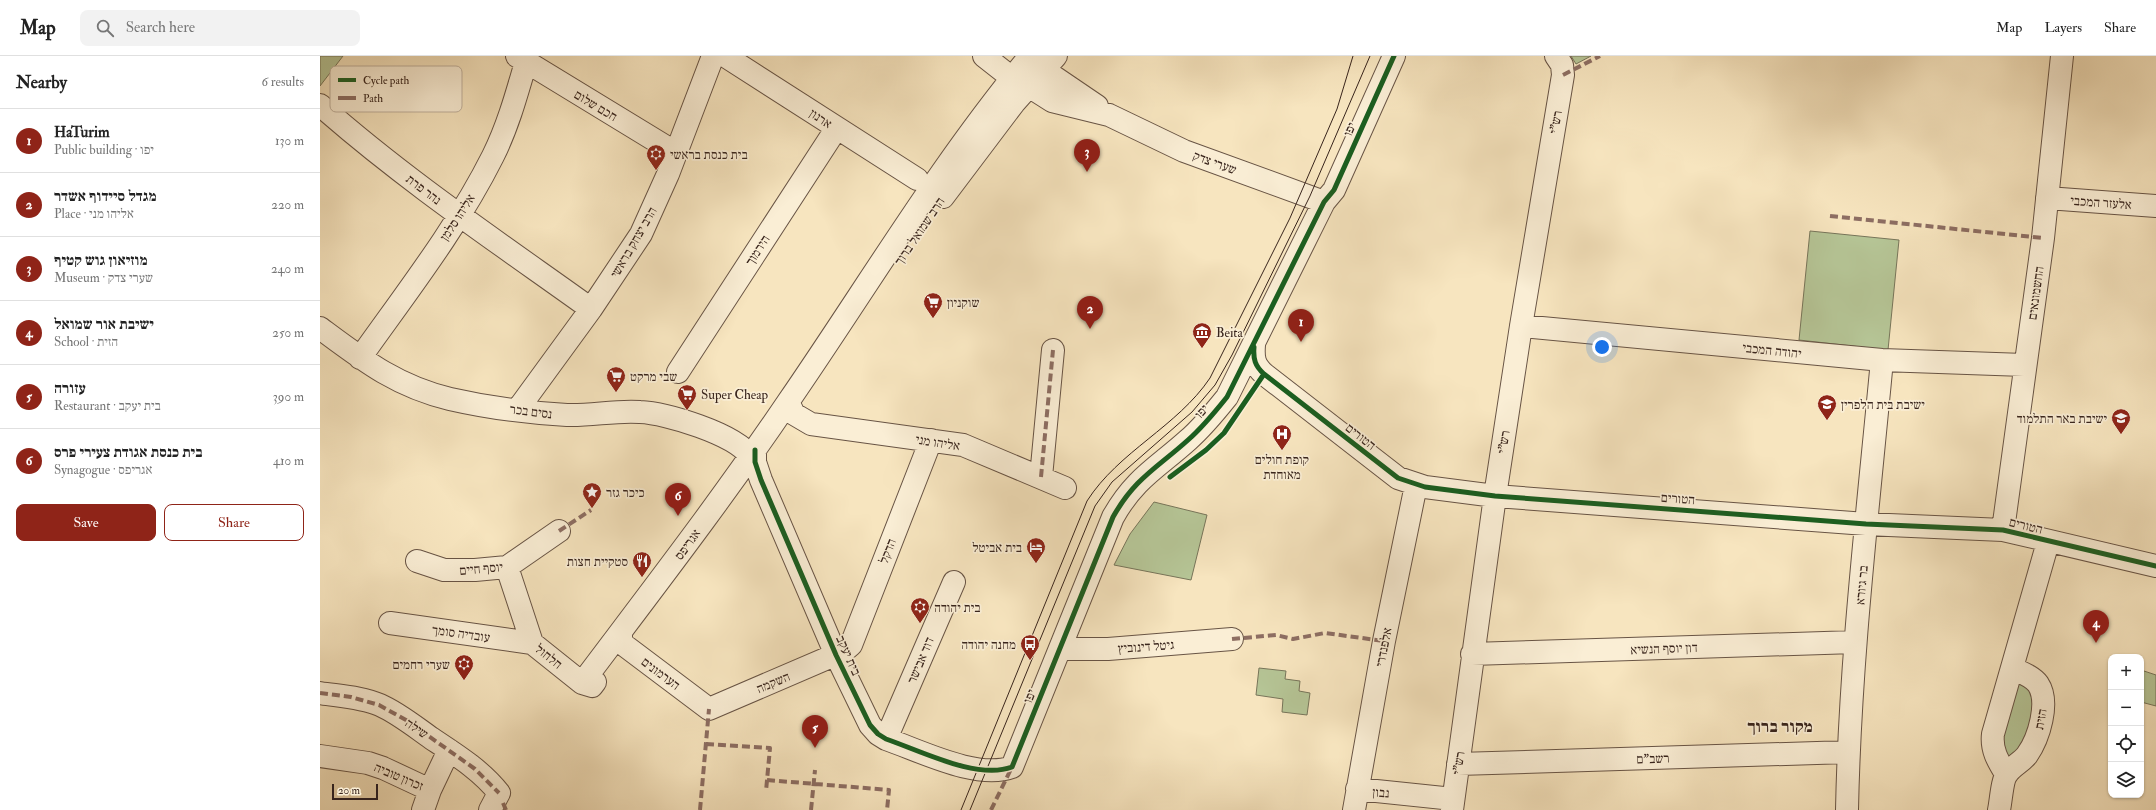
<!DOCTYPE html>
<html lang="en">
<head>
<meta charset="utf-8">
<style>
  body { margin:0; font-family:"IM FELL Double Pica","Frank Ruhl Libre",serif; background:#f2f2f2; color:#222 }
  .controls { position:absolute; right:12px; bottom:12px; display:grid; overflow:hidden; border-radius:8px; box-shadow:0 1px 3px #0004 }
  .controls button { width:36px; height:36px; display:grid; place-items:center; padding:0; border:0; border-bottom:1px solid #e0e0e0; background:#fff; color:#222; font:20px sans-serif }
  .scale { position:absolute; left:12px; bottom:10px; width:46px; box-sizing:border-box; padding-left:4px; border:2px solid #38241c; border-top:0; font-size:11px; line-height:14px; white-space:nowrap; color:#38241c; -webkit-text-stroke:3px #faeed5; paint-order:stroke }
  .you { position:absolute; left:1282px; top:291px; width:14px; height:14px; margin:-10px; border:3px solid #fff; border-radius:50%; background:#1a73e8; box-shadow:0 0 0 6px #1a73e833 }
  .badge { display:grid; place-items:center; width:26px; height:26px; border-radius:50%; background:#8f2418; color:#fff; font-size:13px; font-weight:700 }
  .pin { position:absolute; translate:-50% -33px; filter:drop-shadow(0 1px 2px #0008) }
  .pin::after { content:''; position:absolute; top:21px; width:14px; height:12px; background:inherit; clip-path:polygon(0 0,100% 0,50% 100%) }
  .list { margin:0; padding:0; list-style:none }
  h2 { display:flex; justify-content:space-between; align-items:center; height:52px; margin:0; padding:0 16px; font-size:17px }
  h2 small { font-size:13px; font-weight:400; color:#767676 }
  .list li { display:grid; grid-template-columns:26px 1fr auto; gap:12px; align-items:center; box-sizing:border-box; height:64px; padding:0 16px; border-top:1px solid #e0e0e0 }
  .list b { display:block; font-size:15px; white-space:nowrap }
  .list p { margin:0; font-size:13px; white-space:nowrap; color:#767676 }
  .list em { font-size:13px; font-style:normal; color:#767676 }
  .actions { display:flex; gap:8px; padding:12px 16px }
  .actions a { flex:1; padding:9px 0; border:1px solid #8f2418; border-radius:8px; text-align:center; font-size:14px; color:#8f2418 }
  .actions .main { background:#8f2418; color:#fff }
  .icon { flex:none; width:22px; height:22px; fill:none; stroke:currentColor; stroke-width:2; stroke-linecap:round; stroke-linejoin:round }
  .map { position:relative; flex:none; width:1836px; height:754px; overflow:hidden }
  header { display:flex; align-items:center; gap:24px; box-sizing:border-box; height:56px; padding:0 20px; background:#fff; border-bottom:1px solid #e0e0e0 }
  header strong { font-size:19px }
  nav { display:flex; gap:22px; margin-inline-start:auto; font-size:14px }
  .search { width:280px; height:36px; background:#f2f2f2; display:flex; align-items:center; gap:10px; box-sizing:border-box; padding:0 14px; border-radius:8px; color:#767676; font-size:15px }
  main { display:flex }
  aside { flex:1; background:#fff }
  .map>svg:first-child { display:block }
  .green { fill:#b6c697; stroke:#77755a }
  .lines { fill:none; stroke-linecap:round; stroke-linejoin:round }
  .minor-casing { stroke:#685445; stroke-width:24 }
  .minor { stroke:#faeed5; stroke-width:22 }
  .tram { stroke:#38241c; stroke-width:1 }
  .quiet { stroke:#8d6e63; stroke-width:4; stroke-dasharray:8 4; stroke-linecap:butt }
  .cycleway-casing { stroke:#faeed5; stroke-width:8 }
  .cycleway { stroke:#1b5e20; stroke-width:5 }
  .labels { text-anchor:middle; stroke-width:3.5; stroke-linejoin:round; paint-order:stroke }
  .street-label { font-size:13px; fill:#38241c; stroke:#faeed5 }
  .poi-label { font-size:13px; fill:#38241c; stroke:#faeed5; text-anchor:start }
  .district-label { font-size:17px; font-weight:bold; fill:#38241c; stroke:#faeed5 }
  .key { fill:#faeed5; stroke:#c0b19e; stroke-width:1 }
  .key-label { font-size:11px; fill:#38241c }
</style>
</head>
<body>
<header>
<strong>Map</strong>
<div class="search"><svg class="icon" aria-label="search" viewBox="0 0 24 24"><circle cx="10" cy="10" r="6"/><path d="M15 15l6 6"/></svg>Search here</div>
<nav><a>Map</a><a>Layers</a><a>Share</a></nav>
</header>
<main>
<aside>
<h2>Nearby<small>6 results</small></h2>
<ul class="list">
<li><span class="badge">1</span><div><b>HaTurim</b><p>Public building · יפו</p></div><em>130 m</em></li>
<li><span class="badge">2</span><div><b>מגדל סיידוף אשדר</b><p>Place · אליהו מני</p></div><em>220 m</em></li>
<li><span class="badge">3</span><div><b>מוזיאון גוש קטיף</b><p>Museum · שערי צדק</p></div><em>240 m</em></li>
<li><span class="badge">4</span><div><b>ישיבת אור שמואל</b><p>School · הזית</p></div><em>250 m</em></li>
<li><span class="badge">5</span><div><b>עזורה</b><p>Restaurant · בית יעקב</p></div><em>390 m</em></li>
<li><span class="badge">6</span><div><b>בית כנסת אגודת צעירי פרס</b><p>Synagogue · אגריפס</p></div><em>410 m</em></li>
</ul>
<div class="actions"><a class="main">Save</a><a>Share</a></div>
</aside>
<div class="map">
<svg width="1836" height="754" viewBox="0 0 1836 754">
  <rect width="100%" height="100%" fill="#f7e5bf"/>
  <filter id="stains"><feTurbulence type="fractalNoise" baseFrequency=".005" numOctaves="4"/><feColorMatrix values="0 0 0 0 .2 0 0 0 0 .09 0 0 0 0 .02 0 0 0 .5 -.17"/></filter>
  <radialGradient id="worn" r=".72"><stop offset=".6" stop-color="#630" stop-opacity="0"/><stop offset="1" stop-color="#630" stop-opacity=".3"/></radialGradient>
  <!-- green -->
  <path class="green" d="M0,0H23L0,30Z
    M1251,0H1271L1256,8Z
    M1490,175L1579,184L1568,294L1479,284Z
    M834,446L887,459L871,524L794,509L810,478Z
    M939,612L966,615L965,623L980,625L979,635L990,637L987,659L962,656L963,643L936,639Z
    M1821,614L1836,619V650L1821,646Z
    M1699,627L1709,629L1715,659L1704,686L1691,703L1683,698L1680,683L1692,635Z"/>
  <g class="lines">
    <defs>
      <path id="minor" d="M197,0L356,97
        M405,0L597,123
        M664,0L692,22
        M710,12L724,14L777,50
        M704,17L710,31L732,45L789,59L864,95L1004,146
        M0,49C85,124 179,187 271,253
        M623,141L694,47L736,0
        M1727,142L1836,150
        M1201,270L1562,304L1704,309
        M0,272C43,304 76,330 130,343C165,351 211,357 247,359C271,360 296,354 320,356C346,357 415,378 430,400
        M934,289C933,302 934,309 944,318L1078,422L1105,431L1175,440L1546,468L1683,474L1836,510
        M40,302C86,237 137,172 173,100C188,70 197,37 206,6
        M358,316L516,73
        M468,346L474,358L491,368L643,389L745,432
        M198,353L271,253L321,178L348,118L393,0
        M435,394V406L441,424L516,599L550,669L558,678L566,683C601,695 657,724 692,711L793,461C815,422 837,412 868,384C883,371 895,356 907,341L1004,146L1014,134L1074,0
        M721,421L733,294
        M1683,474L1723,182L1742,0
        M97,505L124,514H155L187,511L239,475
        M187,511L212,587L262,627L272,630L275,626
        M70,567L212,587
        M301,576V584L304,589L389,653L524,595L531,589L611,384
        M740,593H788L912,583
        M1152,598L1535,586
        M262,627C332,534 403,442 468,346C548,230 620,108 710,0
        M0,637C19,640 42,641 60,649C78,657 94,670 111,682C135,698 161,714 179,737L170,754
        M566,683L634,526
        M0,700L48,707L63,712L110,734
        M1138,708L1528,696
        M1686,718C1678,705 1671,694 1673,678L1728,486
        M1037,733L1133,743
        M103,754L110,734L129,694
        M1034,754L1064,585L1096,429
        M1132,754L1175,440L1201,270L1243,19L1242,9L1236,0
        M1527,754C1530,603 1548,454 1562,304
        M1679,754C1681,745 1682,724 1687,718C1692,710 1702,706 1707,699C1719,682 1730,646 1718,628C1712,620 1700,616 1692,612"/>
    </defs>
    <!-- minor casing -->
    <use href="#minor" class="minor-casing"/>
    <!-- minor -->
    <use href="#minor" class="minor"/>
    <!-- tram -->
    <path class="tram" d="M641,754L767,445C799,395 857,371 890,322L970,162L1017,53L1033,0
      M650,754L775,450L792,426L872,356L895,329L912,299L990,140L1050,0"/>
    <!-- quiet -->
    <path class="quiet" d="M1243,19L1280,0
      M1510,160L1723,182
      M721,421L733,294
      M239,475L271,454
      M912,583L956,579L973,583L1005,577L1064,585
      M0,637L31,641L59,649L86,664L155,713L179,737
      M386,688L450,692L446,735
      M447,724L569,734L567,754
      M183,747L186,754
      M380,754L389,653
      M491,754L495,714
      M671,754L692,711"/>
    <defs>
      <path id="cycleway" d="M934,291C933,303 935,310 944,318L1078,422L1105,431L1175,440L1546,468L1683,474L1836,510
        M435,394V406L441,424L516,599L550,669L558,678L566,683C601,695 657,724 692,711L793,461C815,422 837,412 868,384C883,371 895,356 907,341L1004,146L1014,134L1074,0
        M850,421L886,394L904,377L944,318"/>
    </defs>
    <!-- cycleway casing -->
    <use href="#cycleway" class="cycleway-casing"/>
    <!-- cycleway -->
    <use href="#cycleway" class="cycleway"/>
  </g>
  <!-- icons -->
  <defs>
    <symbol id="synagogue-pin" viewBox="-11 -11 22 30"><path d="M0 17L-7.5 6A9.5 9.5 0 1 1 7.5 6Z" fill="#8f2418" stroke="#faeed5"/><path d="M0-6.5L5.6 3.2H-5.6ZM0 6.5L5.6-3.2H-5.6Z" fill="#fff"/></symbol>
    <symbol id="supermarket-pin" viewBox="-11 -11 22 30"><path d="M0 17L-7.5 6A9.5 9.5 0 1 1 7.5 6Z" fill="#8f2418" stroke="#faeed5"/><path d="M-6-5.5h2.5l.6 2H6L4.5 2H-2.5L-4.4-4H-6ZM-1.5 3.2a1.3 1.3 0 1 0 .1 0ZM3 3.2a1.3 1.3 0 1 0 .1 0Z" fill="#fff"/></symbol>
    <symbol id="museum-pin" viewBox="-11 -11 22 30"><path d="M0 17L-7.5 6A9.5 9.5 0 1 1 7.5 6Z" fill="#8f2418" stroke="#faeed5"/><path d="M0-6L6-3V-2H-6V-3ZM-5-1h2V3h-2ZM-1-1h2V3h-2ZM3-1h2V3H3ZM-6 4H6V6H-6Z" fill="#fff"/></symbol>
    <symbol id="school-pin" viewBox="-11 -11 22 30"><path d="M0 17L-7.5 6A9.5 9.5 0 1 1 7.5 6Z" fill="#8f2418" stroke="#faeed5"/><path d="M0-5L7-2L0 1L-7-2ZM-4 1L0 2.5L4 1V4Q0 6-4 4Z" fill="#fff"/></symbol>
    <symbol id="hospital-pin" viewBox="-11 -11 22 30"><path d="M0 17L-7.5 6A9.5 9.5 0 1 1 7.5 6Z" fill="#8f2418" stroke="#faeed5"/><path d="M-5-5h3v3.5h4V-5h3V5h-3V1.5h-4V5h-3Z" fill="#fff"/></symbol>
    <symbol id="sight-pin" viewBox="-11 -11 22 30"><path d="M0 17L-7.5 6A9.5 9.5 0 1 1 7.5 6Z" fill="#8f2418" stroke="#faeed5"/><path d="M0-6L1.8-2.2L6-1.7L2.9 1.2L3.7 5.4L0 3.3L-3.7 5.4L-2.9 1.2L-6-1.7L-1.8-2.2Z" fill="#fff"/></symbol>
    <symbol id="hotel-pin" viewBox="-11 -11 22 30"><path d="M0 17L-7.5 6A9.5 9.5 0 1 1 7.5 6Z" fill="#8f2418" stroke="#faeed5"/><path d="M-6-4.5h1.5V1H6V5H4.5V3h-9V5H-6ZM-4 0a1.8 1.8 0 1 1 3.6 0ZM.5 0V-2.5h3Q6-2.5 6 0Z" fill="#fff"/></symbol>
    <symbol id="restaurant-pin" viewBox="-11 -11 22 30"><path d="M0 17L-7.5 6A9.5 9.5 0 1 1 7.5 6Z" fill="#8f2418" stroke="#faeed5"/><path d="M-5-6h1v4h1v-4h1v4h1v-4h1v5L-1.5 .5V6h-2V.5L-5-1ZM5-6V6H3V1.5H1.5Q1.5-4 5-6Z" fill="#fff"/></symbol>
    <symbol id="bus-pin" viewBox="-11 -11 22 30"><path d="M0 17L-7.5 6A9.5 9.5 0 1 1 7.5 6Z" fill="#8f2418" stroke="#faeed5"/><path d="M-5-6H5V4H4V6H2V4H-2V6H-4V4H-5ZM-3.5-4V0h7V-4ZM-3.5 1.2v1.5H-2V1.2ZM2 1.2v1.5H3.5V1.2Z" fill="#fff"/></symbol>
  </defs>
  <g fill-rule="evenodd">
    <use href="#synagogue-pin" x="325" y="87" width="22" height="30"/>
    <use href="#supermarket-pin" x="602" y="235" width="22" height="30"/>
    <use href="#museum-pin" x="871" y="265" width="22" height="30"/>
    <use href="#supermarket-pin" x="285" y="309" width="22" height="30"/>
    <use href="#supermarket-pin" x="356" y="327" width="22" height="30"/>
    <use href="#school-pin" x="1496" y="337" width="22" height="30"/>
    <use href="#school-pin" x="1790" y="351" width="22" height="30"/>
    <use href="#hospital-pin" x="951" y="367" width="22" height="30"/>
    <use href="#sight-pin" x="261" y="425" width="22" height="30"/>
    <use href="#hotel-pin" x="705" y="480" width="22" height="30"/>
    <use href="#restaurant-pin" x="311" y="494" width="22" height="30"/>
    <use href="#synagogue-pin" x="589" y="540" width="22" height="30"/>
    <use href="#bus-pin" x="699" y="577" width="22" height="30"/>
    <use href="#synagogue-pin" x="133" y="597" width="22" height="30"/>
  </g>
  <g class="labels">
    <!-- street labels -->
    <g class="street-label">
      <text transform="translate(276 49) rotate(31)" y="5">חכם שלום</text>
      <text transform="translate(501 62) rotate(34)" y="5">ארנון</text>
      <text transform="translate(1235 66) rotate(-80)" y="5">רש"י</text>
      <text transform="translate(1029 73) rotate(-67)" y="5">יפו</text>
      <text transform="translate(895 106) rotate(20)" y="5">שערי צדק</text>
      <text transform="translate(104 133) rotate(37)" y="5">נהר פרת</text>
      <text transform="translate(1781 146) rotate(4)" y="5">אלעזר המכבי</text>
      <text transform="translate(137 161) rotate(-57)" y="5">אליהו סלמן</text>
      <text transform="translate(599 175) rotate(-56)" y="5">הרב שמואל ברוך</text>
      <text transform="translate(313 186) rotate(-60)" y="5">הרב יצחק בראשי</text>
      <text transform="translate(437 194) rotate(-57)" y="5">הירמוך</text>
      <text transform="translate(1715 237) rotate(-82)" y="5">החשמונאים</text>
      <text transform="translate(1452 294) rotate(6)" y="5">יהודה המכבי</text>
      <text transform="translate(211 355) rotate(7)" y="5">נסים בכר</text>
      <text transform="translate(881 355) rotate(-48)" y="5">יפו</text>
      <text transform="translate(1041 380) rotate(38)" y="5">הטורים</text>
      <text transform="translate(618 386) rotate(9)" y="5">אליהו מני</text>
      <text transform="translate(1183 386) rotate(-81)" y="5">רש"י</text>
      <text transform="translate(1358 442) rotate(4)" y="5">הטורים</text>
      <text transform="translate(1706 469) rotate(14)" y="5">הטורים</text>
      <text transform="translate(367 488) rotate(-54)" y="5">אגריפס</text>
      <text transform="translate(567 495) rotate(-69)" y="5">הדקל</text>
      <text transform="translate(161 512) rotate(-5)" y="5">יוסף חיים</text>
      <text transform="translate(1541 529) rotate(-85)" y="5">בר גיורא</text>
      <text transform="translate(141 577) rotate(8)" y="5">עובדיה סומך</text>
      <text transform="translate(826 590) rotate(-4)" y="5">גיטל דינוביץ</text>
      <text transform="translate(1063 591) rotate(-79)" y="5">אלפנדרי</text>
      <text transform="translate(1344 592) rotate(-2)" y="5">דון יוסף הנשיא</text>
      <text transform="translate(529 599) rotate(66)" y="5">בית יעקב</text>
      <text transform="translate(229 600) rotate(39)" y="5">חלחול</text>
      <text transform="translate(600 604) rotate(-67)" y="5">דוד אבישר</text>
      <text transform="translate(341 617) rotate(37)" y="5">הערמונים</text>
      <text transform="translate(453 626) rotate(-23)" y="5">השקמה</text>
      <text transform="translate(709 640) rotate(-68)" y="5">יפו</text>
      <text transform="translate(1720 663) rotate(-79)" y="5">הזית</text>
      <text transform="translate(97 672) rotate(34)" y="5">שילה</text>
      <text transform="translate(1333 702) rotate(-2)" y="5">רשב"ם</text>
      <text transform="translate(1138 707) rotate(-82)" y="5">רש"י</text>
      <text transform="translate(79 720) rotate(23)" y="5">זכרון טוביה</text>
      <text transform="translate(1061 736) rotate(5)" y="5">נבון</text>
    </g>
    <!-- poi labels -->
    <g class="poi-label">
      <text x="350" y="103">בית כנסת בראשי</text>
      <text x="627" y="251">שוקניון</text>
      <text x="896" y="281">Beita</text>
      <text x="310" y="325">שבי מרקט</text>
      <text x="381" y="343">Super Cheap</text>
      <text x="1521" y="353">ישיבת בית הלפרין</text>
      <text x="1787" y="367" text-anchor="end">ישיבת באר התלמוד</text>
      <text x="962" y="408" text-anchor="middle">קופת חולים<tspan x="962" dy="15">מאוחדת</tspan></text>
      <text x="286" y="441">כיכר גזר</text>
      <text x="702" y="496" text-anchor="end">בית אביטל</text>
      <text x="308" y="510" text-anchor="end">סטקיית חצות</text>
      <text x="614" y="556">בית יהודה</text>
      <text x="696" y="593" text-anchor="end">מחנה יהודה</text>
      <text x="130" y="613" text-anchor="end">שערי רחמים</text>
    </g>
    <!-- district labels -->
    <g class="district-label">
      <text x="1460" y="676">מקור ברוך</text>
    </g>
  </g>
  <!-- legend -->
  <rect x="10" y="10" width="132" height="46" rx="6" class="key"/>
  <rect x="18" y="22" width="18" height="4" fill="#1b5e20"/>
  <rect x="18" y="40" width="18" height="4" fill="#8d6e63"/>
  <g class="key-label">
    <text x="43" y="28">Cycle path</text>
    <text x="43" y="46">Path</text>
  </g>
  <rect width="100%" height="100%" filter="url(#stains)"/>
  <rect width="100%" height="100%" fill="url(#worn)"/>
</svg>
<div class="controls">
<button>+</button>
<button>−</button>
<button><svg class="icon" aria-label="locate" viewBox="0 0 24 24"><circle cx="12" cy="12" r="6"/><path d="M12 2v4M12 18v4M2 12h4M18 12h4"/></svg></button>
<button><svg class="icon" aria-label="layers" viewBox="0 0 24 24"><path d="M12 4l9 5-9 5-9-5zM3 14l9 5 9-5"/></svg></button>
</div>
<div class="scale">20 m</div>
<div class="you"></div>
<div class="pin badge" style="left:981px;top:286px">1</div>
<div class="pin badge" style="left:770px;top:273px">2</div>
<div class="pin badge" style="left:767px;top:116px">3</div>
<div class="pin badge" style="left:1776px;top:587px">4</div>
<div class="pin badge" style="left:495px;top:692px">5</div>
<div class="pin badge" style="left:358px;top:460px">6</div>
</div>
</main>
</body>
</html>
